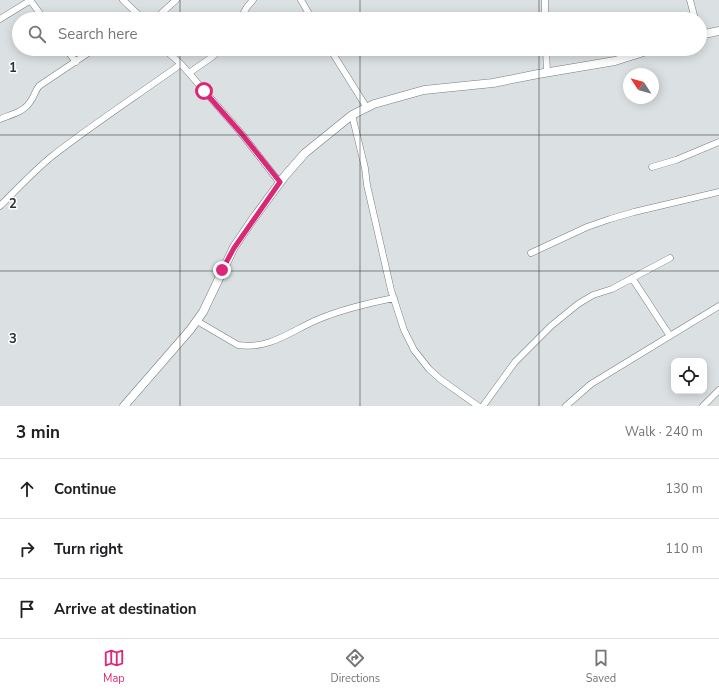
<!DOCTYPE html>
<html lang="en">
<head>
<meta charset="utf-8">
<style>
  body { margin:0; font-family:"Nunito Sans",sans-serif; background:#f2f2f2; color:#202124 }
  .controls { position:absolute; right:12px; bottom:12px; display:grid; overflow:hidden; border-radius:8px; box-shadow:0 2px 10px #0003 }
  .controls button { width:36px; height:36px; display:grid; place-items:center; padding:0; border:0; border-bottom:1px solid #e0e0e0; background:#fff; color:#202124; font:20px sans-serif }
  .compass { position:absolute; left:623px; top:68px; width:36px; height:36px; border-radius:50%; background:#fff; box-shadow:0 2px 10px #0003; rotate:306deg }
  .stop { position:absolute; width:12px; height:12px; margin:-9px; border:3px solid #db2777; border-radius:50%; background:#fff }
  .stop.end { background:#db2777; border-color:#fff; box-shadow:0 1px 4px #0008 }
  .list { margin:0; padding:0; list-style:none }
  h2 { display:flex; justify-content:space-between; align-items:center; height:52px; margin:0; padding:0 16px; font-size:17px }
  h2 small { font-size:13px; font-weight:400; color:#757577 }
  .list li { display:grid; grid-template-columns:26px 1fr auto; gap:12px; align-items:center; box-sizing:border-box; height:60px; padding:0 16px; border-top:1px solid #e0e0e0 }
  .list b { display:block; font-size:15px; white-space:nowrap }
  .list em { font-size:13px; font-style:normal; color:#757577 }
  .icon { flex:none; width:22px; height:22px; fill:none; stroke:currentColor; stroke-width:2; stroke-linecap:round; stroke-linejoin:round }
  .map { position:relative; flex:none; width:719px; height:406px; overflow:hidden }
  .search { position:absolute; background:#fff; box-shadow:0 2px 10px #0003; left:12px; right:12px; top:12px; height:44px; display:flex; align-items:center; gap:10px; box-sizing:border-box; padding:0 14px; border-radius:22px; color:#757577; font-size:15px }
  .sheet { height:232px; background:#fff }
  nav { display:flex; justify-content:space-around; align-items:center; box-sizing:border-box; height:56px; border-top:1px solid #e0e0e0; background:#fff; font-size:11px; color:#757577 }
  nav a { display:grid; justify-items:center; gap:2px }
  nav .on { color:#db2777 }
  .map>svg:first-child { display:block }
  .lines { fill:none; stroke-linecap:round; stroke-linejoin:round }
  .minor-casing { stroke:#777d7e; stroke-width:7 }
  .tertiary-casing { stroke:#777d7e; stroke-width:9 }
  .minor { stroke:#fff; stroke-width:6 }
  .tertiary { stroke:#fff; stroke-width:8 }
  .route { stroke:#db2777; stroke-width:5 }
  .grid { fill:none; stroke:#2e3131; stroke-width:1; stroke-opacity:0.55 }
  .grid-label { font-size:13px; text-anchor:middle; font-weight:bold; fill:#2e3131; stroke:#fff; stroke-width:3; stroke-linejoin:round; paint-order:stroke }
</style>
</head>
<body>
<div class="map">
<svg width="719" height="406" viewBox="0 0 719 406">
  <rect width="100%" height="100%" fill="#dbe1e2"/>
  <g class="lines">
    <defs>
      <path id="minor" d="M30,0L44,19
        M123,0L143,19
        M301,0L312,19
        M545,0V19
        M690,0L695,19
        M0,19L31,0
        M155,19L176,0
        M240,19L247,7L253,0
        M66,49L76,62
        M164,49L181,64L241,133L280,183
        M330,49L367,108
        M546,49L547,72
        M189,73L212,57L221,49
        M352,115L365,168L367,185L391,290L404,330L414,350L429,369L440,379L478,406
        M0,119C10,115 24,112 30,102C34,97 35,91 39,86L94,49
        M652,167L676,160L719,142
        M0,206C17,189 33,172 51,157C93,124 138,95 181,64
        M531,253L587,227L610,219L634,212L719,192
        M632,278L670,336
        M197,321L238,345C270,350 292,330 319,319C343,309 369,303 394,298
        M483,406L515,362L551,326L578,304L593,295L612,289L670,258
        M566,406L591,384L719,306
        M703,406L719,390"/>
      <path id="tertiary" d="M700,35L719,31
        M124,406L190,330L203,312L234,247L253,219L284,177L305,153L352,115L374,104L424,90L493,83L538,74L615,61L653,49"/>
    </defs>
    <!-- minor casing -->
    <use href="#minor" class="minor-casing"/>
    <!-- tertiary casing -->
    <use href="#tertiary" class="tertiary-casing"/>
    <!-- minor -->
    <use href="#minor" class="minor"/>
    <!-- tertiary -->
    <use href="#tertiary" class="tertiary"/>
  </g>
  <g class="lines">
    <!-- route -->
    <path class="route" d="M204,91L241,133L280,182L234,248L222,270"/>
  </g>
  <!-- grid -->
  <path class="grid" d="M180,0V19M360,0V19M539,0V19M180,49V406M360,49V406M539,49V406M0,135H719M0,271H719"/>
  <g class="grid-label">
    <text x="13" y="72">1</text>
    <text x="13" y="208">2</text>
    <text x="13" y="343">3</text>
  </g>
</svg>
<div class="controls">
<button><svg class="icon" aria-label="locate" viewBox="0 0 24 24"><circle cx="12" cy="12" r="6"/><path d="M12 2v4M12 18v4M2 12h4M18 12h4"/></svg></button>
</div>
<svg class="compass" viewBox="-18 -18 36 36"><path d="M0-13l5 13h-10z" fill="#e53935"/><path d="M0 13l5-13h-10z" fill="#757577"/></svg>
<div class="stop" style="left:204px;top:91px"></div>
<div class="stop end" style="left:222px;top:270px"></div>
<div class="search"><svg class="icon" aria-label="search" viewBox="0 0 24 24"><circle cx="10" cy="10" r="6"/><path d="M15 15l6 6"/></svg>Search here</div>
</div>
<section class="sheet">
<h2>3 min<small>Walk · 240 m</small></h2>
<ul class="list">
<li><svg class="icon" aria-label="ahead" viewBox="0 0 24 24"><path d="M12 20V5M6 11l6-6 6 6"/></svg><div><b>Continue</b></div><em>130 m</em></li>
<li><svg class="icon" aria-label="right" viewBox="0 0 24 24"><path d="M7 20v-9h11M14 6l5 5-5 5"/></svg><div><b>Turn right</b></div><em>110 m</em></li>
<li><svg class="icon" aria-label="arrive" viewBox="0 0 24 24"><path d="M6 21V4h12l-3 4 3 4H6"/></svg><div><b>Arrive at destination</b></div></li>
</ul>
</section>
<nav>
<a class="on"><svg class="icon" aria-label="map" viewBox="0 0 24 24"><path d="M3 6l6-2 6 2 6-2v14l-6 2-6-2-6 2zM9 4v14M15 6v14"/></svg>Map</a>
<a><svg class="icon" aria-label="directions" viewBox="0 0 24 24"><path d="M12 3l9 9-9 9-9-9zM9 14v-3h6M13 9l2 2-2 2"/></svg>Directions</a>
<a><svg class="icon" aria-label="saved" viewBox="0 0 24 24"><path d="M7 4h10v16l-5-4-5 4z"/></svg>Saved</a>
</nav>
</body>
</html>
